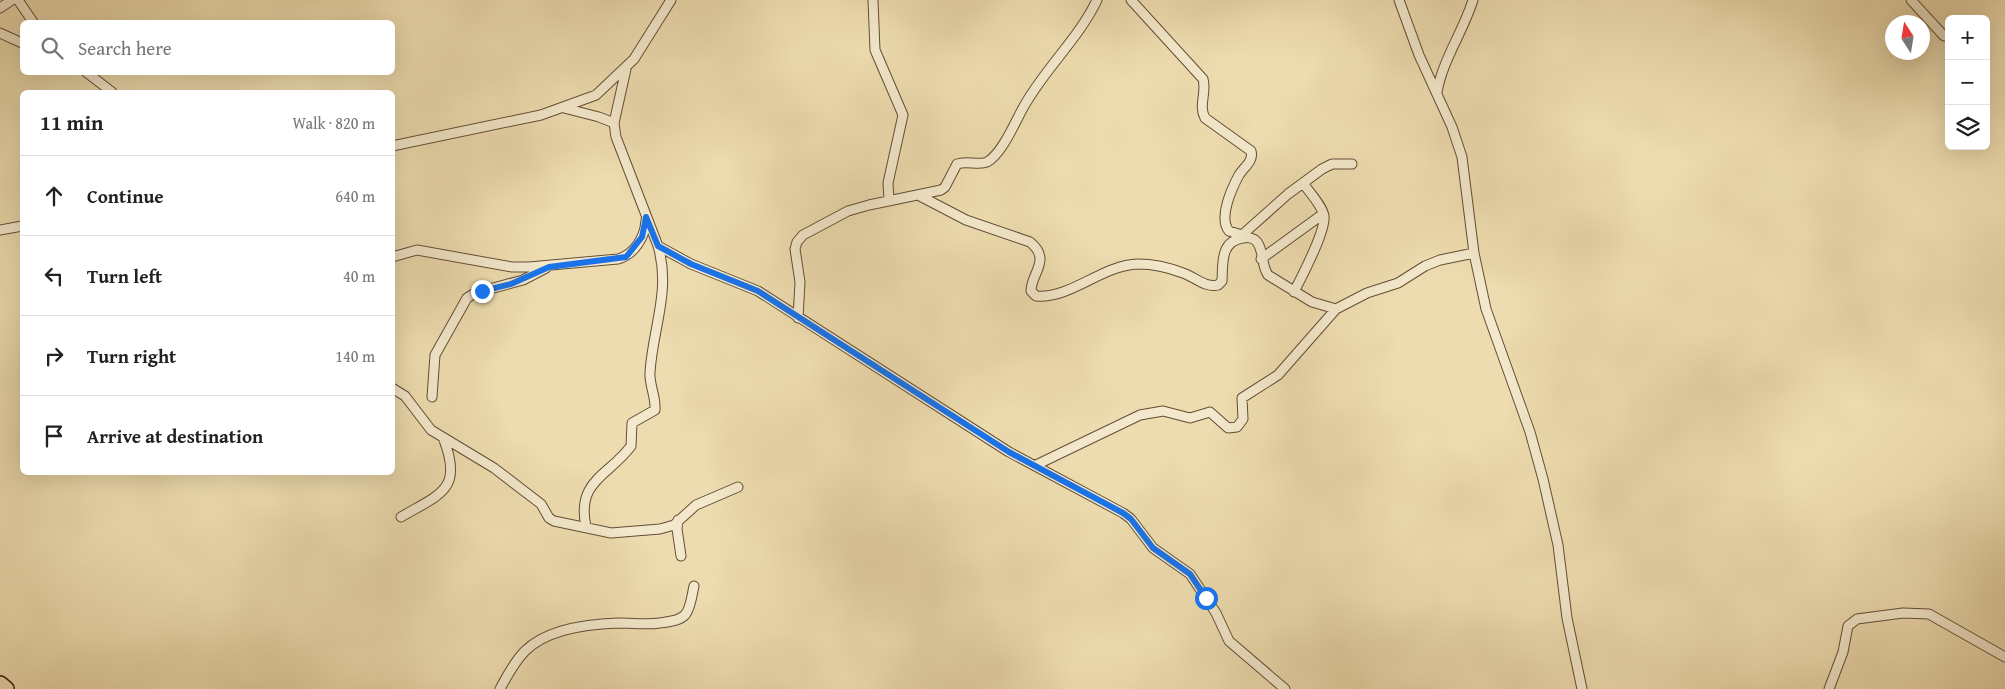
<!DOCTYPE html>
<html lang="en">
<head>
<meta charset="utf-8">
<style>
  body { margin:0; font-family:"Gentium Book Plus",serif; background:#f6f6f6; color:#202124 }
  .controls { position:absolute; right:15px; top:15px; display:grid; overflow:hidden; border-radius:8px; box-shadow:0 5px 20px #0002 }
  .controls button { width:45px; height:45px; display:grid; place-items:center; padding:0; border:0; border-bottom:1px solid #e0e0e0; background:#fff; color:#202124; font:25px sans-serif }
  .compass { position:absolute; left:1885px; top:15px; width:45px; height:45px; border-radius:50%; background:#fff; box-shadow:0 5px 20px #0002; rotate:348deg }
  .stop { position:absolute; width:15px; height:15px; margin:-11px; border:4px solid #1a73e8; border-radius:50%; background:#fff }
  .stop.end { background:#1a73e8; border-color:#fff; box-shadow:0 1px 5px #0008 }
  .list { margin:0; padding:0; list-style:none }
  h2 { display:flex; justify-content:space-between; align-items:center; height:65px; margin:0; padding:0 20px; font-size:21px }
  h2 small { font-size:16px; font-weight:400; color:#757577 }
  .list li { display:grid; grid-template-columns:32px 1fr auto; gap:15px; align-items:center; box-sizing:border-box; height:80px; padding:0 20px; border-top:1px solid #e0e0e0 }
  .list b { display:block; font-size:19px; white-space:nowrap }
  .list em { font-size:16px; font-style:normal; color:#757577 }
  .icon { flex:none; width:28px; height:28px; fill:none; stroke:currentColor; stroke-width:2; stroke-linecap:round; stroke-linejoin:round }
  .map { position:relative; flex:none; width:2005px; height:689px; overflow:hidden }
  .search { position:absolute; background:#fff; box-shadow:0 5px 20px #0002; left:20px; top:20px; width:375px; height:55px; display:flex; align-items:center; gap:12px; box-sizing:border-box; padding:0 18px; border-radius:8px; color:#757577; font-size:19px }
  .panel { position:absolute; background:#fff; box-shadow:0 5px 20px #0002; left:20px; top:90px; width:375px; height:385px; border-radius:8px }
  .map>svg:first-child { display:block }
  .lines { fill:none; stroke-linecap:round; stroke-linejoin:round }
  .street-casing { stroke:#644d36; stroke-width:11 }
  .highway-casing { stroke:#371d0e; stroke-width:18 }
  .street { stroke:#f3e8cb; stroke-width:9 }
  .highway { stroke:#eddcaf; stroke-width:15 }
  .route { stroke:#1a73e8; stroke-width:6 }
</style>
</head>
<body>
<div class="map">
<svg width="2005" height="689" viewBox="0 0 2005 689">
  <rect width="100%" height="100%" fill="#eddcaf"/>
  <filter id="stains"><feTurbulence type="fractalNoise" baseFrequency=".004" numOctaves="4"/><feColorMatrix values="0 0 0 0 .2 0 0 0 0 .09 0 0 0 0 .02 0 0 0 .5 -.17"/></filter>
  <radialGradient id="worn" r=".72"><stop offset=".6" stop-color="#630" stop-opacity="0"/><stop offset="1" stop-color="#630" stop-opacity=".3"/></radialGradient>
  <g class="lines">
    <defs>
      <path id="street" d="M18,0L33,22
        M873,0L875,50L903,115L888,183L889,200
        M1131,0L1203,79C1207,93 1198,105 1205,118L1251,151C1254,161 1244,167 1239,175C1232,188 1218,218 1229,231L1245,236
        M1399,0L1419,55L1452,127L1462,157L1474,253L1486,309L1530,432L1543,479L1558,545L1567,618L1582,689
        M1911,0L1944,36
        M0,8L12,0
        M0,33L22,43
        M626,69L614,123L616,137L658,246L691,264L758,291L1009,452L1123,513L1131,519L1153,548L1190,574L1216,613L1229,641L1285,689
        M86,72L112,92
        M1437,92C1443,59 1463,32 1473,0
        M564,108L599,117L614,123
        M392,146L541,115L596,95L634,59L671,0
        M920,196L966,220L1030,242C1052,260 1031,273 1031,291L1036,296C1071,299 1102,265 1138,264C1152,264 1170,268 1183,273C1195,277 1205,288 1218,285L1222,281C1223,264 1220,241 1243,238C1248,237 1254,238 1257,242C1264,251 1261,265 1268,275L1312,302L1336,309
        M0,230L22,226
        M1242,235L1288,194L1322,169L1332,164H1352
        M392,257L417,250L512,267H529L618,259C635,254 645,237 646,220
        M1261,259L1323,214
        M1294,292C1301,278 1326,231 1324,216C1322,205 1309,192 1303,183
        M798,318L800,282L795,249L797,242L803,235L848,211L869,205L941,190L945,187L957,164C967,160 978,166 987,162C1002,154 1015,122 1023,108C1044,69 1078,40 1097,0
        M392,388L405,396L431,430L494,468L541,504L549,518L554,521L611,533L660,529L674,525L696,505L738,487
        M432,397L435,355L467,298L475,293L523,280L546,268
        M1036,465L1140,415L1163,411L1190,418L1210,412L1228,428L1237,427L1243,419L1242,398L1278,375L1336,309L1367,293L1398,283L1425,266L1440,260L1474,253
        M401,517C440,494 463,490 444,440
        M678,520L677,529L681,556
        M586,527C576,480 609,476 631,446L632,423L655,410C656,396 649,385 650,372C653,327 671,291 658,246
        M500,689C507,676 514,662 525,651C547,629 588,624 618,623C633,623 646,625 660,623C668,622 679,621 685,615C691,608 692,594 694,586
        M1829,689L1843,652L1848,626L1857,619L1903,613L1929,614L2005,657"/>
      <path id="highway" d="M0,684L6,689"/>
    </defs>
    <!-- street casing -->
    <use href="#street" class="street-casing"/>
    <!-- highway casing -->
    <use href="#highway" class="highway-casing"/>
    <!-- street -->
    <use href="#street" class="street"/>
    <!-- highway -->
    <use href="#highway" class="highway"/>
  </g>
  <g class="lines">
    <!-- route -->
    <path class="route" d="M482,291L511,284L549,267L626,257L642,237L646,217L658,246L691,264L758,291L1009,452L1123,513L1131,519L1153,548L1190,574L1206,598"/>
  </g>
  <rect width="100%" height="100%" filter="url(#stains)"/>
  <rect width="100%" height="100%" fill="url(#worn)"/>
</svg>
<div class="controls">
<button>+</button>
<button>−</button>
<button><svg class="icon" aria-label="layers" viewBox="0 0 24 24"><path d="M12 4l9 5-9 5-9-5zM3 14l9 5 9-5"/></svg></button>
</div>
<svg class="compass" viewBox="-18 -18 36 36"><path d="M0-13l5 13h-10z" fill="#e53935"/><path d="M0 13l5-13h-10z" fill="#757577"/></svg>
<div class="stop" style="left:1206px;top:598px"></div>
<div class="stop end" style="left:482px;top:291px"></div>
<div class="search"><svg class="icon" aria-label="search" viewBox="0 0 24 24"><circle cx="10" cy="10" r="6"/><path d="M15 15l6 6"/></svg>Search here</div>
<section class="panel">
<h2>11 min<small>Walk · 820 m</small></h2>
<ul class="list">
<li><svg class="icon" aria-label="ahead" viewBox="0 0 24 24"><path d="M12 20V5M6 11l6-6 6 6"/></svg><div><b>Continue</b></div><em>640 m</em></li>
<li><svg class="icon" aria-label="left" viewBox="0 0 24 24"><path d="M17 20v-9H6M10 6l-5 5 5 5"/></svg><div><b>Turn left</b></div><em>40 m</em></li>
<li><svg class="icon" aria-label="right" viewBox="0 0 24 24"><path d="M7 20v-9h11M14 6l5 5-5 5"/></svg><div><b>Turn right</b></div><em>140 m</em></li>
<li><svg class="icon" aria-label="arrive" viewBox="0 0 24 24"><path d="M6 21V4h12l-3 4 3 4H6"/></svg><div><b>Arrive at destination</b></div></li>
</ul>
</section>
</div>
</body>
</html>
